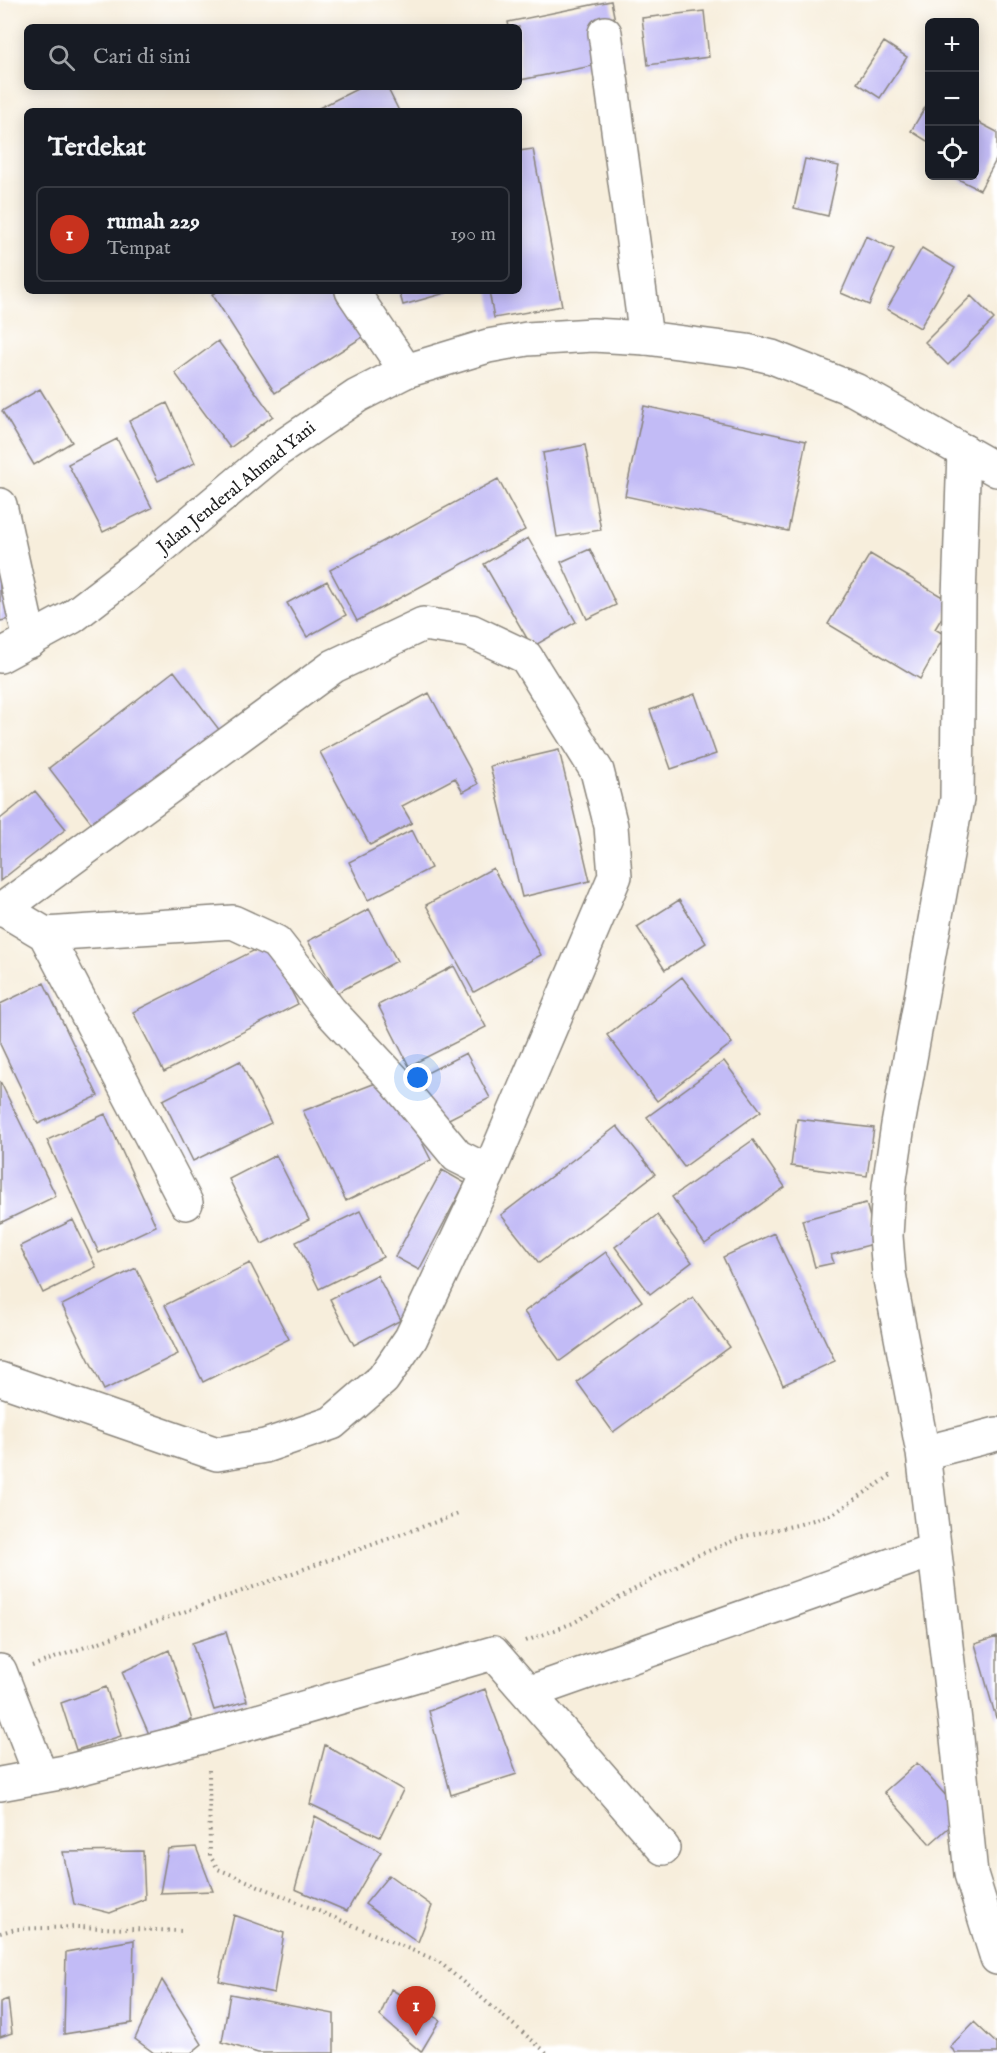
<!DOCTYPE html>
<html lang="id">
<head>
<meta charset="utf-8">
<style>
  body { margin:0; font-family:"IM FELL English",serif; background:#242831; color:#f1f3f6 }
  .controls { position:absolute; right:18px; top:18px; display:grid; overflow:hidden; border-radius:9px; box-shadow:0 3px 15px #0003 }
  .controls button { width:54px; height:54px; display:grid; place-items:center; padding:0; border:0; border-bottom:2px solid #363941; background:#171b24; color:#f1f3f6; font:30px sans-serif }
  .you { position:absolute; left:418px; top:1078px; width:21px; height:21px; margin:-15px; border:4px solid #fff; border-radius:50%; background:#1a73e8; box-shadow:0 0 0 9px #1a73e833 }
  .badge { display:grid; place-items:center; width:39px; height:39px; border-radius:50%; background:#c8321e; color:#fff; font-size:20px; font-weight:700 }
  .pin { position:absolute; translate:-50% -50px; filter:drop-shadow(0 2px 3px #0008) }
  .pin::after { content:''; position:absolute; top:32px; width:21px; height:18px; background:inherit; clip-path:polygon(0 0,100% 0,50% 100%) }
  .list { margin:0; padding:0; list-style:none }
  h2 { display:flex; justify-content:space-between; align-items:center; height:78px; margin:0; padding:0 24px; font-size:26px }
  h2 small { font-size:20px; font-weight:400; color:#9ea1a6 }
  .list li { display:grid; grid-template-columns:39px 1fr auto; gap:18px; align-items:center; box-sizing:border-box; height:96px; margin:0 12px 12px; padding:0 12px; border:2px solid #363941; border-radius:9px }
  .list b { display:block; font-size:22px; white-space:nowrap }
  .list p { margin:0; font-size:20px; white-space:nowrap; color:#9ea1a6 }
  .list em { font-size:20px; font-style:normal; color:#9ea1a6 }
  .icon { flex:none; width:33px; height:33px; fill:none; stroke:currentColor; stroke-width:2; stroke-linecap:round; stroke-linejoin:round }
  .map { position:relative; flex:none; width:997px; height:2053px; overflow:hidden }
  .search { position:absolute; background:#171b24; box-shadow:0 3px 15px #0003; left:24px; top:24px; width:498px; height:66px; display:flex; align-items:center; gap:15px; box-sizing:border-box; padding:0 21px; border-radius:9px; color:#9ea1a6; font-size:22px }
  .panel { position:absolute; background:#171b24; box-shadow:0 3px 15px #0003; left:24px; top:108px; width:498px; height:186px; border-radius:9px }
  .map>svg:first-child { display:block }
  .building { fill:#c2bbf6 }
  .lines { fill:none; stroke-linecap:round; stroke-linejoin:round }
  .minor-casing { stroke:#8a857c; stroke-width:36 }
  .trunk-casing { stroke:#8a857c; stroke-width:36 }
  .path { stroke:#8a857c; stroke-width:4; stroke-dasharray:1.5 4.5; stroke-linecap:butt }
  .minor { stroke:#fff; stroke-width:33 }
  .trunk { stroke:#fff; stroke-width:33 }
  .labels { text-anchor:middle; stroke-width:5; stroke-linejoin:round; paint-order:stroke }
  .street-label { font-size:18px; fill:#1c1c1c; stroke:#fff }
</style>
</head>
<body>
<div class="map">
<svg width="997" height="2053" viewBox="0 0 997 2053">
  <rect width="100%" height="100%" fill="#fff"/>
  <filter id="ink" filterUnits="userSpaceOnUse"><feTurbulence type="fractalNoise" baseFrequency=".0167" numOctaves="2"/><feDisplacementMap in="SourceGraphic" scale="12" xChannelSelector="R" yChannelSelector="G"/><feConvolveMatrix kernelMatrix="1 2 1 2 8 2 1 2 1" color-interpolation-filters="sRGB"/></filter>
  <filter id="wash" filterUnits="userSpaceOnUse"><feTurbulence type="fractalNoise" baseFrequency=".008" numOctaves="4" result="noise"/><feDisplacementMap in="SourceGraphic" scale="24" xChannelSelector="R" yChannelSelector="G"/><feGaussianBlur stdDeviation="1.35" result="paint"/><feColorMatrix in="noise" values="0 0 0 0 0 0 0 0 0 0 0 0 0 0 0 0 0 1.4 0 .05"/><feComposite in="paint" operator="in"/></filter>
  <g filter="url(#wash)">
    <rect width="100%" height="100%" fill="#f7eedc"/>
    <g id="blocks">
      <!-- building -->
      <path class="building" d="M611,1L623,60L520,80L519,27H509L508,22Z
        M704,11L709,57L648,65L642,18Z
        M884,42L907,57L880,98L857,83Z
        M361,87H387L399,111H313Z
        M930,99V143L911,131Z
        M974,120L997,132V158L980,190L952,176H974Z
        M533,149L562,306L494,318L489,291H519V151Z
        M805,159L839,166L828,216L794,208Z
        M866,236L894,249L869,305L841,293Z
        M922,248L955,268L920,328L887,309Z
        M218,291H358L380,326L275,393L212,294Z
        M399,291H449V292L403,305Z
        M971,296L994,319L948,365L925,342Z
        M218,341L273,416L230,448L175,373Z
        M40,389L72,442L34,465L2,411Z
        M167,403L195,463L158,481L129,421Z
        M644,406L806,441L788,531L625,496Z
        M117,439L152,508L103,532L68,464Z
        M585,445L601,530L557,537L543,453Z
        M498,479L525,530L357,621L330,570Z
        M0,527L20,617L0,621Z
        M528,538L576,622L532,647L484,564Z
        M590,549L616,605L587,619L561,562Z
        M870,554L951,602L935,629L945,635L920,679L828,624Z
        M327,581L346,615L307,637L287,603Z
        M174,671L221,732L96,829L49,768Z
        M429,693L478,784L463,792L455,778L402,806L412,823L370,845L320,752Z
        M695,694L716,754L671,769L650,710Z
        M559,750L590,881L522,897L490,766Z
        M35,791L66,829L0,881V819Z
        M412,830L431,868L368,900L349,862Z
        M493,868L541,955L474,992L426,905Z
        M679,900L706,943L665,970L637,927Z
        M369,909L397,961L337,993L308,941Z
        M267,944L298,1004L164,1072L133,1012Z
        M454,966L486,1027L409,1066L378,1005Z
        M682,977L732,1043L657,1101L607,1035Z
        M44,983L98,1096L38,1124L0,1044V1004Z
        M466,1053L490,1098L439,1124L415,1079Z
        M240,1061L271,1123L193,1161L163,1100Z
        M724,1061L761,1111L684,1167L647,1117Z
        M389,1078L431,1160L346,1201L303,1111Z
        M0,1081L56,1196L0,1223Z
        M105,1114L156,1226L99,1253L47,1140Z
        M797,1119L874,1128L867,1176L791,1166Z
        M617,1126L655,1174L539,1263L501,1215Z
        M753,1140L785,1187L705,1244L672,1197Z
        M276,1155L309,1220L262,1244L229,1179Z
        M442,1170L465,1183L419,1270L395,1257Z
        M866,1203L877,1243L831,1255L834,1263L815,1267L802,1220Z
        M360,1211L383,1257L319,1289L296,1242Z
        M657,1215L692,1262L650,1294L615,1247Z
        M73,1220L96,1267L43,1293L20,1246Z
        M774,1233L835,1361L783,1385L723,1257Z
        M606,1252L642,1301L560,1361L524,1312Z
        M250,1263L289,1339L203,1382L165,1305Z
        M136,1268L178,1354L104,1390L62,1305Z
        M377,1275L401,1320L354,1345L330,1299Z
        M693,1297L730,1347L613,1432L577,1382Z
        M226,1632L247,1701L214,1710L192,1643Z
        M997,1637V1718H996L975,1644Z
        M169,1650L192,1720L149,1734L122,1672Z
        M106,1687L121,1736L76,1750L61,1703Z
        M485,1689L517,1774L451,1795L429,1711Z
        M325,1745L403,1790L380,1837L310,1804Z
        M917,1763L963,1815L930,1844L884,1792Z
        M315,1816L381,1852L347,1911L295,1889Z
        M196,1847L213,1891L160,1893L168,1849Z
        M143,1851L145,1899L110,1913L74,1904L63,1852Z
        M389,1875L432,1906L418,1942L365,1904Z
        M234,1915L284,1933L274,1993L219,1981Z
        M134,1940L132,2023L64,2034L66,1952Z
        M162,1980L202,2044L191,2053H154L135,2039Z
        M391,1989L440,2020L421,2052L380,2016Z
        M230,1994L334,2014V2053H258L222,2042Z
        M8,1999L12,2033L0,2037V2002Z
        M974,2022L997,2044V2053H956L950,2047Z"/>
    </g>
  </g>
  <g filter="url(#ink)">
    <use href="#blocks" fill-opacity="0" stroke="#8a857c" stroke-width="1.5"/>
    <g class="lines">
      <defs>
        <path id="minor" d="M605,33L646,338
          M352,291L406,371
          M0,505L30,641
          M0,910L3,909L45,934L233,922L276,942L330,1011L396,1082L457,1156L489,1172
          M45,934L186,1203
          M0,1379L217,1454L265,1446L332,1423L383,1379L411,1338L489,1172L615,876L611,826L597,771L526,657L471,631L423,624L334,666L3,909
          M997,1434L923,1453L957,1738L971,1874L997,1958
          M923,1453L889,1274L886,1236L889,1186L898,1125L957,799L959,598L964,451
          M0,1671L41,1776
          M528,1693L934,1550
          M0,1784L65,1772L206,1736L493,1653L663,1848"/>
        <path id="trunk" d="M0,656L72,617L146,560L276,451L357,396L406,371L488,346L527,339L593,335L646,338L747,351L772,357L855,390L997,470"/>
      </defs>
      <!-- minor casing -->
      <use href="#minor" class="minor-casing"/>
      <!-- trunk casing -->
      <use href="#trunk" class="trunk-casing"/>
      <!-- path -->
      <path class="path" d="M526,1641L573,1623L691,1558L745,1536L797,1525L833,1514L893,1474
        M32,1666L458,1514
        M209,1770L210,1856L218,1869L438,1961L547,2053
        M0,1933L16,1929L76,1927L183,1931"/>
      <!-- minor -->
      <use href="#minor" class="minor"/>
      <!-- trunk -->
      <use href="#trunk" class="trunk"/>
    </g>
  </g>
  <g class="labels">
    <!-- street labels -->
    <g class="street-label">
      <text transform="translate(236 487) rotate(-39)" y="6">Jalan Jenderal Ahmad Yani</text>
    </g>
  </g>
</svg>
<div class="controls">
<button>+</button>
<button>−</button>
<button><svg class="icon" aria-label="locate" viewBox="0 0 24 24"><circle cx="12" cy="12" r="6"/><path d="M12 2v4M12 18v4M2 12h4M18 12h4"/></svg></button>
</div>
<div class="you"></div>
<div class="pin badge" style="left:416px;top:2036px">1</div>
<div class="search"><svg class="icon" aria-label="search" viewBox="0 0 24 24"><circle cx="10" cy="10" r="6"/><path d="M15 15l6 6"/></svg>Cari di sini</div>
<section class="panel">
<h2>Terdekat<small></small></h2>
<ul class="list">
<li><span class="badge">1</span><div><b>rumah 229</b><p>Tempat</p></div><em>190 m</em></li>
</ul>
</section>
</div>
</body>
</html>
